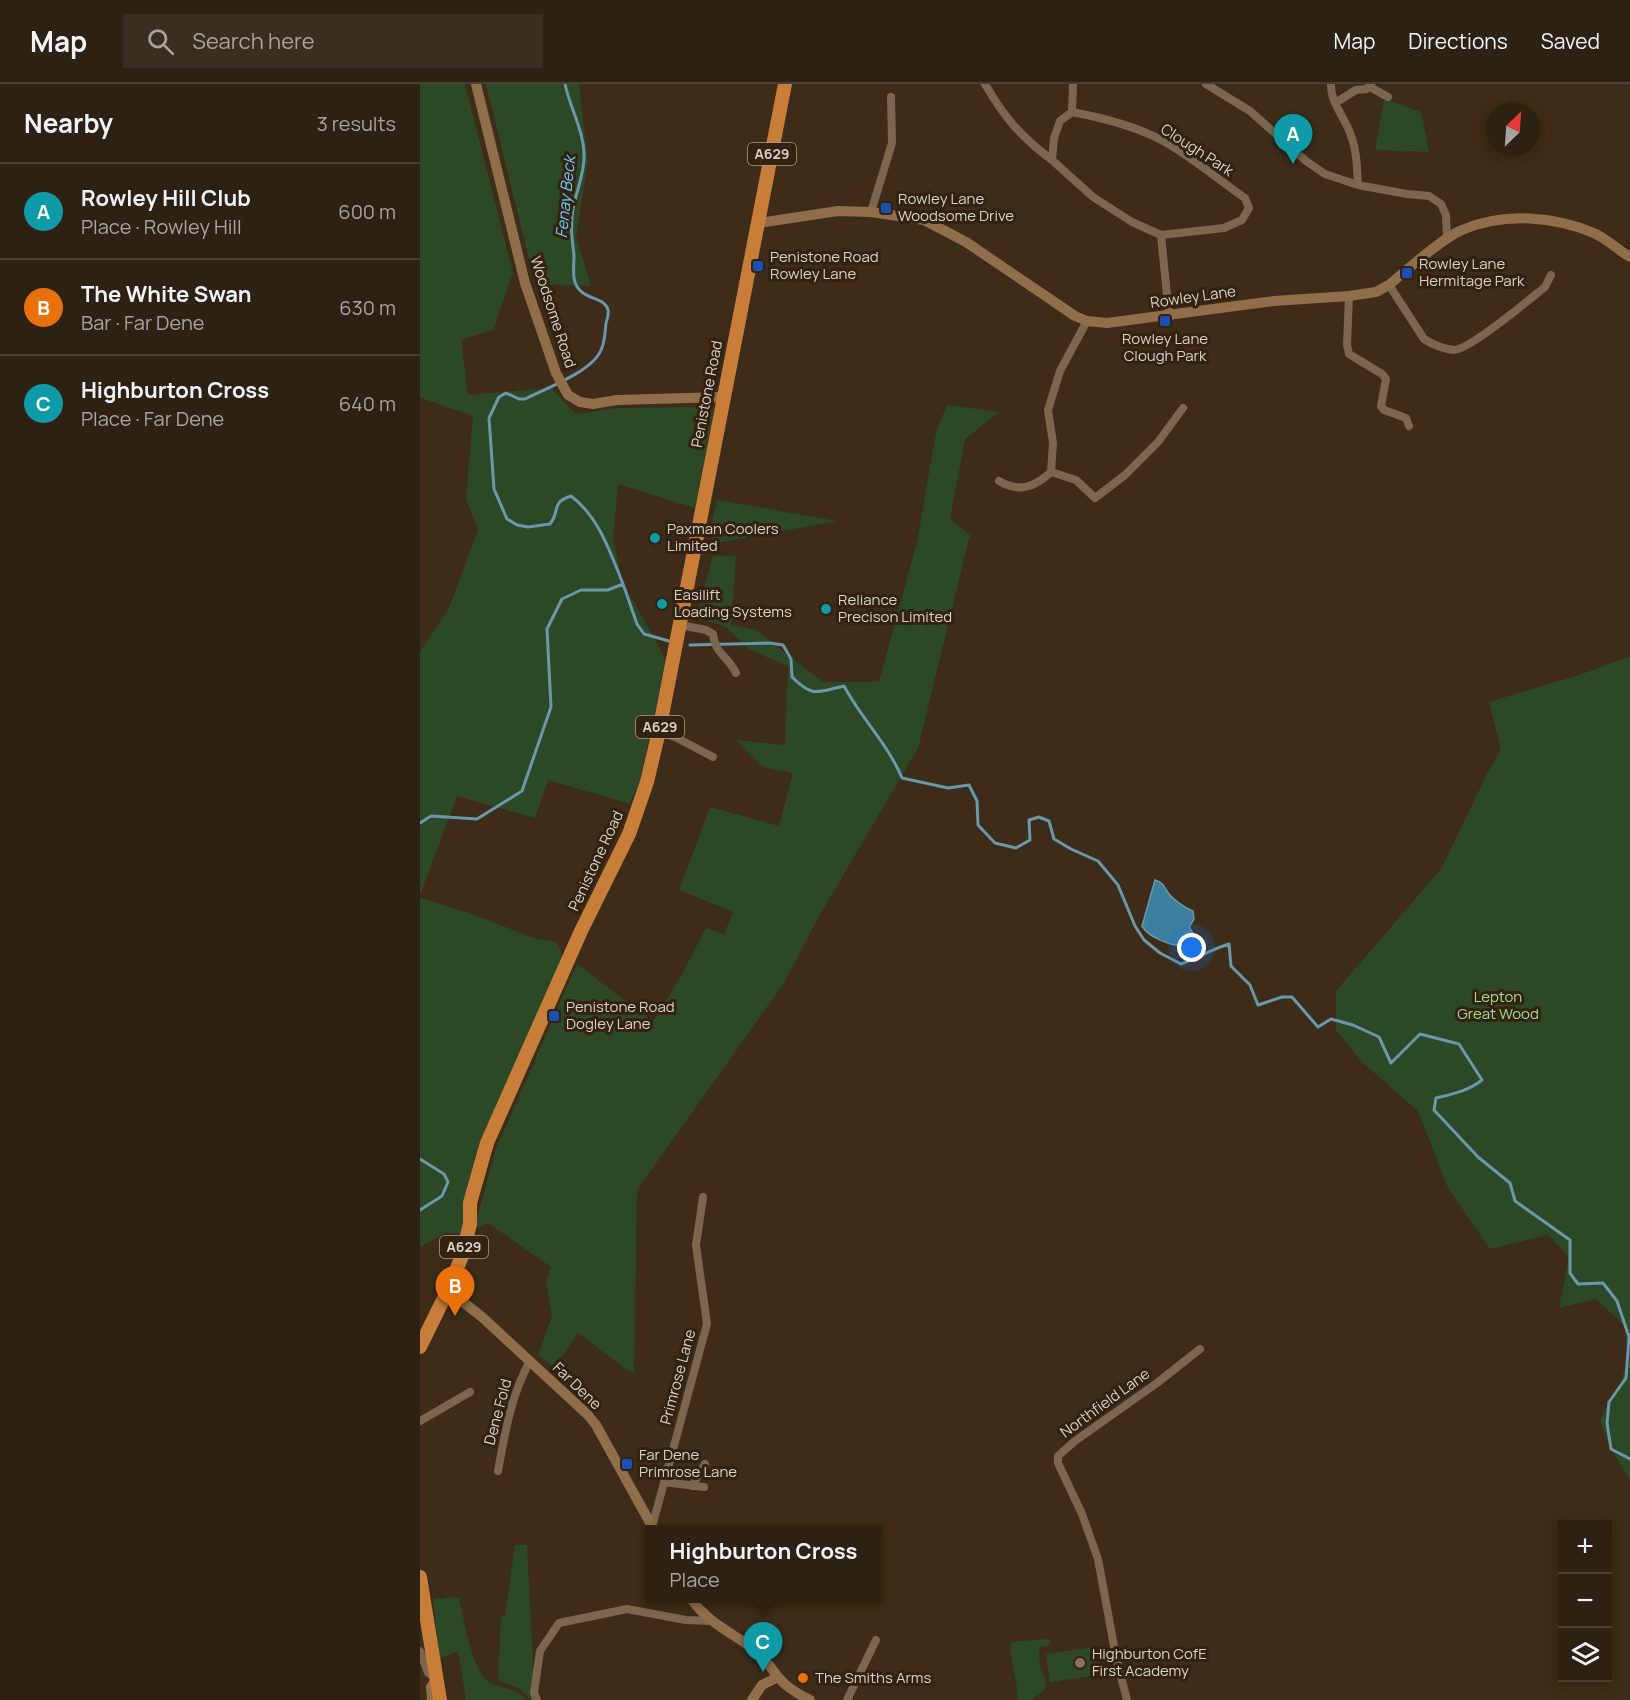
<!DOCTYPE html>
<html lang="en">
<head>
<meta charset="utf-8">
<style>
  body { margin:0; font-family:Manrope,sans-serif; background:#392e21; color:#f1f3f6 }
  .controls { position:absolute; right:18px; bottom:18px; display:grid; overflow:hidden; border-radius:0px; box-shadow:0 3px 15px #0003 }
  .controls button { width:54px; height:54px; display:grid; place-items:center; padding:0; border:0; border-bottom:2px solid #483e33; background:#2d2113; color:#f1f3f6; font:30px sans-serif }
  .compass { position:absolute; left:1066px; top:18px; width:54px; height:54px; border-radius:50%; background:#2d2113; box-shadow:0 3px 15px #0003; rotate:25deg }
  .you { position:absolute; left:772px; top:864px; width:21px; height:21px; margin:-15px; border:4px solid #fff; border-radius:50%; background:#1a73e8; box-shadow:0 0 0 9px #1a73e833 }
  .badge { display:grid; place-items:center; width:39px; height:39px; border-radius:50%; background:#68c4f0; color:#fff; font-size:20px; font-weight:700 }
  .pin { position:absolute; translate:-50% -50px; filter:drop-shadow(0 2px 3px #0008) }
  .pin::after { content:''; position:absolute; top:32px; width:21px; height:18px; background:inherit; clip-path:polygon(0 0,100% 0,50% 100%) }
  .popup { position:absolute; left:225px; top:1441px; width:237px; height:78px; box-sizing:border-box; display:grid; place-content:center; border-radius:0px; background:#2d2113; filter:drop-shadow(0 2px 4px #0005); font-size:20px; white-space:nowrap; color:#a7a3a0 }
  .popup b { font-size:22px; color:#f1f3f6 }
  .popup::after { content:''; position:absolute; left:50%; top:100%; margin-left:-12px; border:12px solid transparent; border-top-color:#2d2113 }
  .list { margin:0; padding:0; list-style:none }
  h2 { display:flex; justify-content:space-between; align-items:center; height:78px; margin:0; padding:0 24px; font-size:26px }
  h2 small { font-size:20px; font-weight:400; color:#a7a3a0 }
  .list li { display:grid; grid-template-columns:39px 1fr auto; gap:18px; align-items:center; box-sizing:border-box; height:96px; padding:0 24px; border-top:2px solid #483e33 }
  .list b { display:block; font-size:22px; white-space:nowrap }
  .list p { margin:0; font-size:20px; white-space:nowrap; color:#a7a3a0 }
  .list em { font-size:20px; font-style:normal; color:#a7a3a0 }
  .icon { flex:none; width:33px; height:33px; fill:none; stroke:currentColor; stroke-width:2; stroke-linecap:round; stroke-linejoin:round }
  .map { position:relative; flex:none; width:1210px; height:1616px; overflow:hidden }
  header { display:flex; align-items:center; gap:36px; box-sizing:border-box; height:84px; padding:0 30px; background:#2d2113; border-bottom:2px solid #483e33 }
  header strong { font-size:28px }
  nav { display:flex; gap:33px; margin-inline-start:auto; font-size:21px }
  .search { width:420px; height:54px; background:#392e21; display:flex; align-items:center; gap:15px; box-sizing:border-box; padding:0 21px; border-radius:0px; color:#a7a3a0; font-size:22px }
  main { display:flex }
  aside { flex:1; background:#2d2113 }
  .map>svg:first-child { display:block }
  .green { fill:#2d4827 }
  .water { fill:#3c7f9f; stroke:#6b97aa; stroke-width:1.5 }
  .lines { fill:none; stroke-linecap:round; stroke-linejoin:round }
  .stream { stroke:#6b97aa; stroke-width:3 }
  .street { stroke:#796752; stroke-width:8 }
  .secondary { stroke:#916e4a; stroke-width:10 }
  .highway { stroke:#c87e38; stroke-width:14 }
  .transit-dot { fill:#1a4fb4; stroke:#32220f; stroke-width:2 }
  .culture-dot { fill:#0f9aa8; stroke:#32220f; stroke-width:2 }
  .education-dot { fill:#8d6e63; stroke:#32220f; stroke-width:2 }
  .food-dot { fill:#e8710a; stroke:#32220f; stroke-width:2 }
  .labels { text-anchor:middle; stroke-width:6; stroke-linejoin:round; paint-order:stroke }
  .shield { fill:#32220f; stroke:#a89c8e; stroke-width:1.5 }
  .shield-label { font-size:14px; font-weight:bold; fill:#dad0c4 }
  .street-label { font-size:15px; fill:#dad0c4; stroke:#32220f }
  .poi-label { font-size:15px; fill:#dad0c4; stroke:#32220f; text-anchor:start }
  .park-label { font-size:15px; fill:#a1db93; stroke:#32220f }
  .water-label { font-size:16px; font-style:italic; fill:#6accfb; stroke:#32220f }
</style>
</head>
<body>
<header>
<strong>Map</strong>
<div class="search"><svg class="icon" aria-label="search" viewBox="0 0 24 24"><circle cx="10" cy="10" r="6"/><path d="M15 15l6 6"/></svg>Search here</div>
<nav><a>Map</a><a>Directions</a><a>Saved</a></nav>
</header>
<main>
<aside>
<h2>Nearby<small>3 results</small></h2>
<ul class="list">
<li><span class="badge" style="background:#0f9aa8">A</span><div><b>Rowley Hill Club</b><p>Place · Rowley Hill</p></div><em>600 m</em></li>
<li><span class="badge" style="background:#e8710a">B</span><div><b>The White Swan</b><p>Bar · Far Dene</p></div><em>630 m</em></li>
<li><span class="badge" style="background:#0f9aa8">C</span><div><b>Highburton Cross</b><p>Place · Far Dene</p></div><em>640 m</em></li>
</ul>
</aside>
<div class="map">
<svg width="1210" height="1616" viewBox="0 0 1210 1616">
  <rect width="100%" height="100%" fill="#3c2c19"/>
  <!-- green -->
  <path class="green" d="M0,0H45L93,189L73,246L41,256L48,311L131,304L156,330L198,324L294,323L275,424L198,400L193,453L202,497L246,576L220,697L210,720L128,696L115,734L37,712L0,811V568L29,524L58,446L46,415L53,332L4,315L0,312Z
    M66,0H159L168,77L156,152L171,202L115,200Z
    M964,15L1001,28L1009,68L955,66Z
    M527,321L579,328L545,355L530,435L550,451L498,664L398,834L364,899L217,1106L214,1289L207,1286L158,1249L134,1284L118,1271L132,1232L126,1197L131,1183L68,1139L54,1145L76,1065L157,880L233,938L261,892L286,844L304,850L313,828L259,806L290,723L359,742L373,689L343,683L316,656L365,661L368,582L330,566L306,543L276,533L293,472H316L311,541L336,546L403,598H459L498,454L516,348Z
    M297,416L417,437L297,459L289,450Z
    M1210,572V1396L1191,1365L1180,1336L1201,1297L1208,1274L1206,1243L1176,1215L1139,1224L1149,1173L1128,1151L1070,1165L1028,1104L998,1027L942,978L916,946V907L1021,785L1069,686L1081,666L1069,618L1162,590Z
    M0,814L50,829L113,854L136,858L144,873L60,1058L46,1118L43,1150L25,1149L0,1163Z
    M95,1461H107L115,1616H111L100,1605L78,1596L81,1533L85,1532Z
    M39,1513C43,1532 52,1586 68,1597C81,1606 96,1602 106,1616H46L38,1567L19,1575L13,1515Z
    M626,1555H629L631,1558L630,1561L619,1563C620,1574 618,1585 626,1595L625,1605L612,1616H597C599,1596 589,1578 591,1558Z
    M674,1563L679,1591L630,1598L626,1570Z"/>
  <!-- water -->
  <path class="water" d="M735,796C744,799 744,803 749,810C754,816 765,824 773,827L774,835L769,843L776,854L767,862C753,863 729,854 722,842Z"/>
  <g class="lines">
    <!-- stream -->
    <path class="stream" d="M203,500L217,540L224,550L249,557
      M270,561L350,559L363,561L371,575L372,593C393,614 397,608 424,602C441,634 468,660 482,694L528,704L549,701L557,717L558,741L575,759L596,764L610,756L609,736L619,733L629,737L634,755L651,765L678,777L698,801L715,842L724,856L740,869L761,880C778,874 792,865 809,860L811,882L830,901L838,921L862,913H872L898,943L911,935L933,941L959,953L971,979L1000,950L1039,960L1062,996C1048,1007 1033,1010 1016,1014L1014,1026L1058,1073L1090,1099L1095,1117L1150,1156V1189L1158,1200L1183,1199L1197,1217L1209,1253L1206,1294L1189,1318L1187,1339L1191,1365L1210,1375
      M0,739L11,732L57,735L102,707L131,623L127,545L142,515L161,506H188L203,500C190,468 179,433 151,412C130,419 141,426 130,440L108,443L97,441L87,435L74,405L69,334L79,313L86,309L99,315H105C125,305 173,287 181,266C185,258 185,249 186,239C187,235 189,231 188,226C185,211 158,218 154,194C153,186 154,178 154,171C152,155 150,141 153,125C156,107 165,89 164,71C164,47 150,24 145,0
      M0,1075L24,1090L28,1098L22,1112L0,1126"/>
    <!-- street -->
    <path class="street" d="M565,0C584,33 601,53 632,76
      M786,0L830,27L886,77L905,90L938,101L987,110L1009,112L1021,120L1026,131L1027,155
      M911,0C910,18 924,32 930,49C937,66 937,84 938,101
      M950,3L968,13
      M915,19L936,6L947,5L951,0
      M652,28L653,0
      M451,128L472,59L471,13
      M741,151L712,138L673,113L632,76L634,54L640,37L652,28C683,34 717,42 745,58C773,74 799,96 825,114L829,124L822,136L804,144L741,151L749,231
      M969,201L1004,255C1012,260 1024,265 1034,266C1049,266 1110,215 1125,203L1131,191
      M929,212L927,261L929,270L962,290L966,295L961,322L964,326L986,334L989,342
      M631,388L656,396L675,414L705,391L738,358L763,324
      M579,397C599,409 615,403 631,388L633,359L628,326L640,287L667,237
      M260,541L286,546L293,550C295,570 308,572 316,589
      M239,647L257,654L293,673
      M0,1337L50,1308
      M78,1387C85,1349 91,1311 110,1277
      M244,1398L284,1403
      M272,1402L285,1380
      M232,1443L287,1240L276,1161L283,1113
      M0,1567L8,1589L17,1594
      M117,1616L114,1609L120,1567L139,1539L207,1525L266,1536L290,1537
      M427,1616L456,1556
      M707,1616L696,1573L678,1475L662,1430L638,1379V1372L655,1357L737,1299L780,1265"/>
    <!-- secondary -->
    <path class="secondary" d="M56,0L105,199L136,289L148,311L160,318L173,320L197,316L303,313
      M339,139L418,127L451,128L504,136L546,158L655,232L667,237L687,239L854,217L929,212L956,208L969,201C987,186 1022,154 1042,146C1084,128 1135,132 1176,150C1188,156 1198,166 1210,173
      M28,1206L62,1233L168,1331L176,1341L234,1446
      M271,1514C287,1539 313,1549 335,1566C348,1576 354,1591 366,1601C373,1607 382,1612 390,1616
      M12,1616L11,1603L17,1594
      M332,1616L342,1601L358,1593"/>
    <!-- highway -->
    <path class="highway" d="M0,1263L28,1206L42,1172L50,1140V1119L67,1059L161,847L209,750L227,698L239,647L365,0
      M0,1493L20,1616"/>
  </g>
  <!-- markers -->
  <g class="transit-dot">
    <rect x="460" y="118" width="12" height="12" rx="3"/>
    <rect x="332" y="176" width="12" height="12" rx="3"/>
    <rect x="981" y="183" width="12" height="12" rx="3"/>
    <rect x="739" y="231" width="12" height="12" rx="3"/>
    <rect x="128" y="926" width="12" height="12" rx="3"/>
    <rect x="201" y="1374" width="12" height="12" rx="3"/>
  </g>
  <g class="culture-dot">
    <circle cx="235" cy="454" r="6"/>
    <circle cx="242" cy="520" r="6"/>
    <circle cx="406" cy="525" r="6"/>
  </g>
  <circle class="education-dot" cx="660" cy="1579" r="6"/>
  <circle class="food-dot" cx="383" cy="1594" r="6"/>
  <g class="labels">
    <!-- shield labels -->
    <g class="shield">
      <rect x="328" y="59" width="48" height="22" rx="4.5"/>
      <rect x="216" y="632" width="48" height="22" rx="4.5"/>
      <rect x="20" y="1152" width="48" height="22" rx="4.5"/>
    </g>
    <g class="shield-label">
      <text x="352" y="75">A629</text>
      <text x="240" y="648">A629</text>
      <text x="44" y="1168">A629</text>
    </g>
    <!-- street labels -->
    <g class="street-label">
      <text transform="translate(777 66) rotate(33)" y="5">Clough Park</text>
      <text transform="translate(773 213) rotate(-8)" y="5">Rowley Lane</text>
      <text transform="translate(133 228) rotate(72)" y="5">Woodsome Road</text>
      <text transform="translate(287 310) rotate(-79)" y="5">Penistone Road</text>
      <text transform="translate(176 777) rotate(-65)" y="5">Penistone Road</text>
      <text transform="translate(258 1293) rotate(-75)" y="5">Primrose Lane</text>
      <text transform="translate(157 1302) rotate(44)" y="5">Far Dene</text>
      <text transform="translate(685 1319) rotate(-36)" y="5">Northfield Lane</text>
      <text transform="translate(78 1328) rotate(-75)" y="5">Dene Fold</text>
    </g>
    <!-- poi labels -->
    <g class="poi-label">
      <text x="478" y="120">Rowley Lane<tspan x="478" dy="17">Woodsome Drive</tspan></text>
      <text x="350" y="178">Penistone Road<tspan x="350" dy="17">Rowley Lane</tspan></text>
      <text x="999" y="185">Rowley Lane<tspan x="999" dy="17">Hermitage Park</tspan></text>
      <text x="745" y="260" text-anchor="middle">Rowley Lane<tspan x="745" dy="17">Clough Park</tspan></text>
      <text x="247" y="450">Paxman Coolers<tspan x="247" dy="17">Limited</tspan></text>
      <text x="254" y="516">Easilift<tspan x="254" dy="17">Loading Systems</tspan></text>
      <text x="418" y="521">Reliance<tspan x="418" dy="17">Precison Limited</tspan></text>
      <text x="146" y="928">Penistone Road<tspan x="146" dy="17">Dogley Lane</tspan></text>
      <text x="219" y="1376">Far Dene<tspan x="219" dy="17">Primrose Lane</tspan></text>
      <text x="672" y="1575">Highburton CofE<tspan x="672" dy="17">First Academy</tspan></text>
      <text x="395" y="1599">The Smiths Arms</text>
    </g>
    <!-- park labels -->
    <g class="park-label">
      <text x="1078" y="918">Lepton<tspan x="1078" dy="17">Great Wood</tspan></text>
    </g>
    <!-- water labels -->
    <g class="water-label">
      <text transform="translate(145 113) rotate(-84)" y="6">Fenay Beck</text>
    </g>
  </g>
</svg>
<div class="controls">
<button>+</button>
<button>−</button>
<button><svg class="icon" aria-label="layers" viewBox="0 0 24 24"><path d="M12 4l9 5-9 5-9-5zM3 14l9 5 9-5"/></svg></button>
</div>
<svg class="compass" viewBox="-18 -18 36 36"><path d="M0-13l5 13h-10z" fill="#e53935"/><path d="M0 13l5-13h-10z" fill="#a7a3a0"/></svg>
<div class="you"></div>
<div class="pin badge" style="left:873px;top:80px;background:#0f9aa8">A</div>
<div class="pin badge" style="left:35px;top:1232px;background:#e8710a">B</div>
<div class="pin badge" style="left:343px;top:1588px;background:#0f9aa8">C</div>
<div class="popup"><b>Highburton Cross</b>Place</div>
</div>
</main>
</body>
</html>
